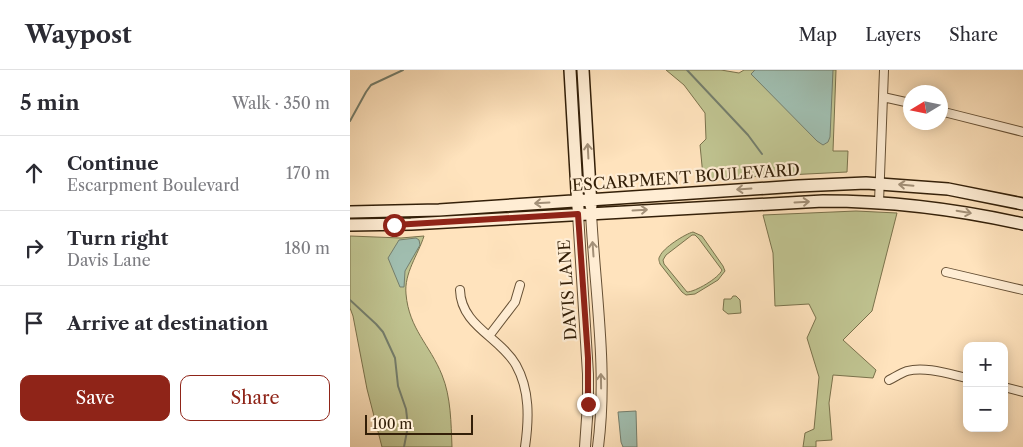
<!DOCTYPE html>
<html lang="en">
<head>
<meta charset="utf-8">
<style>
  body { margin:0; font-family:"Libre Caslon Text",serif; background:#f2f2f3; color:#2b2b33 }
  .controls { position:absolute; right:15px; bottom:15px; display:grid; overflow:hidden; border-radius:10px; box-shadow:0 2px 12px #0003 }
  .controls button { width:45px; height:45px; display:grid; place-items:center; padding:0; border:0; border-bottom:1px solid #e1e1e2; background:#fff; color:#2b2b33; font:25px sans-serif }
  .compass { position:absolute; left:553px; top:15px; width:45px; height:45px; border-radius:50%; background:#fff; box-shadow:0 2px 12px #0003; rotate:260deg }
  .scale { position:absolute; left:15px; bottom:12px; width:108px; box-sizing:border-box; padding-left:5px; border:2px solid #331f08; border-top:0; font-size:14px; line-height:18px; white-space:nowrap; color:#331f08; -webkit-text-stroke:4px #ffedd4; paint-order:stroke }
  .stop { position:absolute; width:15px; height:15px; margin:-11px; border:4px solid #8f2418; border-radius:50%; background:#fff }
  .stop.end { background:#8f2418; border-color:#fff; box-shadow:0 1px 5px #0008 }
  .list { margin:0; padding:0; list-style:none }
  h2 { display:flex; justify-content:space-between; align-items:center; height:65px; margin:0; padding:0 20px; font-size:21px }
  h2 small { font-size:16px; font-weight:400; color:#7c7c81 }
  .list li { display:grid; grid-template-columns:32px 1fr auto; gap:15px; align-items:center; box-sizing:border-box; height:75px; padding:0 20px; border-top:1px solid #e1e1e2 }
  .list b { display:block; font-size:19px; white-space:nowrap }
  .list p { margin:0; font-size:16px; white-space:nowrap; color:#7c7c81 }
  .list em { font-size:16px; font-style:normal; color:#7c7c81 }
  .actions { display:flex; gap:10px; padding:15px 20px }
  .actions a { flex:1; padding:11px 0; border:1px solid #8f2418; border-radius:10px; text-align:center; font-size:18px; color:#8f2418 }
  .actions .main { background:#8f2418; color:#fff }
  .icon { flex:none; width:28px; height:28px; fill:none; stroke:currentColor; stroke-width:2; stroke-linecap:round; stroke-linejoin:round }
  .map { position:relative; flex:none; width:673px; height:377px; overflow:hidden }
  header { display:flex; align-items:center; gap:30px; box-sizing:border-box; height:70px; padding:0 25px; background:#fff; border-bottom:1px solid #e1e1e2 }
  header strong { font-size:24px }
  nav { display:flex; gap:28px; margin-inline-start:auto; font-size:18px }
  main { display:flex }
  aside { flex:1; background:#fff }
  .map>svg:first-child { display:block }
  .green { fill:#c0c491; stroke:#7a724c; fill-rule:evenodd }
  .water { fill:#a0beb0; stroke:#747e6d }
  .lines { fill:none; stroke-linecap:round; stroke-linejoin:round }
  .stream { stroke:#747e6d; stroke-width:2 }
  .minor-casing { stroke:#665035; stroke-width:10 }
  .tertiary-casing { stroke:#665035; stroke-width:12 }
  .secondary-casing { stroke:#331f08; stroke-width:14 }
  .minor { stroke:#ffedd4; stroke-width:8 }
  .tertiary { stroke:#ffedd4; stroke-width:10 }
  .secondary { stroke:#ffedd4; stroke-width:11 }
  .oneway { stroke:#a39078 }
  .route { stroke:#8f2418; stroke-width:6 }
  .labels { text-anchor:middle; stroke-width:4.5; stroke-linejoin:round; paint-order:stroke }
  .street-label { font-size:16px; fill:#331f08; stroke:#ffedd4 }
</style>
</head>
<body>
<header>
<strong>Waypost</strong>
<nav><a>Map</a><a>Layers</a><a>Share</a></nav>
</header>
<main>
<aside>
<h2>5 min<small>Walk · 350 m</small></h2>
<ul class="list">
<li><svg class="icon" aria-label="ahead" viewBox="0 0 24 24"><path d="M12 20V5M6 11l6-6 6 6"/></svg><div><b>Continue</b><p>Escarpment Boulevard</p></div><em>170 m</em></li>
<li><svg class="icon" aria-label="right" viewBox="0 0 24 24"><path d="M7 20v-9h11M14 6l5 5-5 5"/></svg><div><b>Turn right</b><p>Davis Lane</p></div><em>180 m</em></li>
<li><svg class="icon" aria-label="arrive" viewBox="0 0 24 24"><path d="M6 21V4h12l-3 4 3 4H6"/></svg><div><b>Arrive at destination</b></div></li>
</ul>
<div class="actions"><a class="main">Save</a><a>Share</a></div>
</aside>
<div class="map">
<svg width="673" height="377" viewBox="0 0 673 377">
  <rect width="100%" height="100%" fill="#ffe3bd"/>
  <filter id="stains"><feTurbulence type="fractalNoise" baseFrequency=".004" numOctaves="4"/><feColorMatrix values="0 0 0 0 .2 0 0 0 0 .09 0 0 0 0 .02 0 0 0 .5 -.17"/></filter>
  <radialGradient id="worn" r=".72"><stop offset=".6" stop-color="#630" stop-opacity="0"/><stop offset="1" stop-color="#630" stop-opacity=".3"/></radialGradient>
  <!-- green -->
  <path class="green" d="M316,0H371L389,3L394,0H486L483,81H498L497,102L357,109L353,106L350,75L356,69L355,43L334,15Z
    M506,141L547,143L522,241L493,270L526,300L523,308L483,305L479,333L482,370L466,371V377H453L455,363L464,359L469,307L457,268L466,248L459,234L425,236L423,183L413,145Z
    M343,162L352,166L373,196L375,201L368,210L345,224L336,225L332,222L310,194C309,190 308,189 310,186C313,178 335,164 343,162ZM342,165H345L349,169L372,200C369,208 345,222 337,222L314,194L313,190L316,185Z
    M0,166L51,168L74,166C68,185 54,203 56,224C59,259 80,275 92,305C101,327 101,353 102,377H32L17,319L3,246L0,238Z
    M383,226H386L390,230L391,243L378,244L373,240L374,229H381Z"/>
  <!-- water -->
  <path class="water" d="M405,0H483L480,67L478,72L473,75L467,71L401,4Z
    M66,168L69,170L70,175L55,201L54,217H50L38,188L49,170Z
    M286,341L287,377H273L271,372L268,342Z"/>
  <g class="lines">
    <!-- stream -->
    <path class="stream" d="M337,0L398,65L412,84
      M0,51L16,22L21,15L53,0
      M0,230L26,254L33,262L45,288L48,316L56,339L58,356L54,377"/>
    <defs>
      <path id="minor" d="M533,27L560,33
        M590,41L673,62
        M529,132L534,0
        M596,202L673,220
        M110,220C111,256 150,267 166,295C180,320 179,349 175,377
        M139,266L165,232L170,215
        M539,310C545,307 551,303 557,301C575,296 599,304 617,308
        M654,317L673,322"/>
      <path id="tertiary" d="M241,143C245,221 258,299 248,377
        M228,144L238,304V334L235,377"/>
      <path id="secondary" d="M220,0L228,138
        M233,0L241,136
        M0,142L89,140L448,116L516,113L598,119L673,134
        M0,155L61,154L473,131C542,131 606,139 673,154"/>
    </defs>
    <!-- minor casing -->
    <use href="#minor" class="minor-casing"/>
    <!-- tertiary casing -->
    <use href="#tertiary" class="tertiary-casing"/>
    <!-- secondary casing -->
    <use href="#secondary" class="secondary-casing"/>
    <!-- minor -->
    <use href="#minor" class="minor"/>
    <!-- tertiary -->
    <use href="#tertiary" class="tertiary"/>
    <!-- secondary -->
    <use href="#secondary" class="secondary"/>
  </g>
  <!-- one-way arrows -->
  <defs><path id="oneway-shaft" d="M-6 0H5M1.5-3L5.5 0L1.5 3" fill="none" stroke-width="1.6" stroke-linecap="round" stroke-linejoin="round" transform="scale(1.25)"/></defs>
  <g class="oneway">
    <use href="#oneway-shaft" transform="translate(238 81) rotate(-93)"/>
    <use href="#oneway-shaft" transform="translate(556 115) rotate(-175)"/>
    <use href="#oneway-shaft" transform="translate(394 119) rotate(176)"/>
    <use href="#oneway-shaft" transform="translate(452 132) rotate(-3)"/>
    <use href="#oneway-shaft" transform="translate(192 133) rotate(177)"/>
    <use href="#oneway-shaft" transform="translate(290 140) rotate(-3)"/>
    <use href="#oneway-shaft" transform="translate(614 142) rotate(10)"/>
    <use href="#oneway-shaft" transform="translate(243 179) rotate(-94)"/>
    <use href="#oneway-shaft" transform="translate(251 311) rotate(-91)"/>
  </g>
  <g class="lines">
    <!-- route -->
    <path class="route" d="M44,155L228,144L238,288V334"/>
  </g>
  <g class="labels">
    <!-- street labels -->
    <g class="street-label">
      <text transform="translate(336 107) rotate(-4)" y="6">ESCARPMENT BOULEVARD</text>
      <text transform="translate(217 220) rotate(-94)" y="6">DAVIS LANE</text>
    </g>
  </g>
  <rect width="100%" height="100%" filter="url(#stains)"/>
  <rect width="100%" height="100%" fill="url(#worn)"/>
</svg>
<div class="controls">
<button>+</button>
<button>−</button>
</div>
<svg class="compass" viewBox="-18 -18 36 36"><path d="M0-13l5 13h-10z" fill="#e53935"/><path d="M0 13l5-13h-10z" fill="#7c7c81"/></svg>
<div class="scale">100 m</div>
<div class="stop" style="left:44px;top:155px"></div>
<div class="stop end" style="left:238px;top:334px"></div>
</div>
</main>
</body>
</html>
